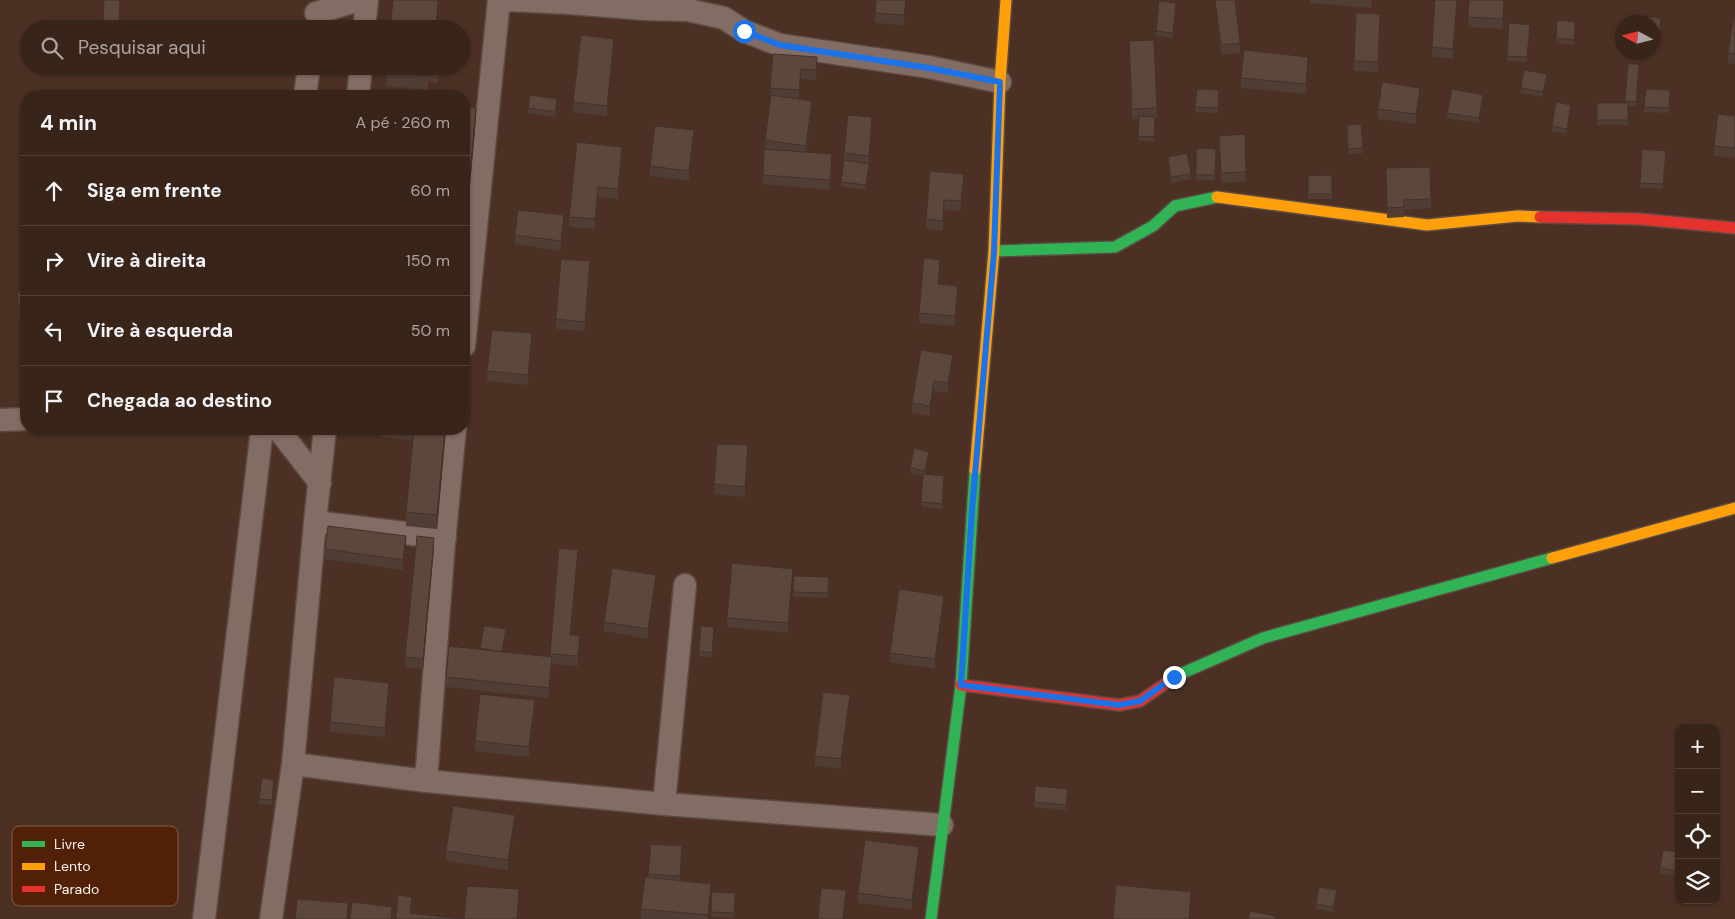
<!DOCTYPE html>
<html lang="pt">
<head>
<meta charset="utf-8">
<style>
  body { margin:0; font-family:"DM Sans",sans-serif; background:#402c23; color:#f1f3f6 }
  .controls { position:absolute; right:15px; bottom:15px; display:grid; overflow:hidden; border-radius:10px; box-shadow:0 1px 4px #0004 }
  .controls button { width:45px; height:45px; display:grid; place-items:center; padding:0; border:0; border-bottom:1px solid #534139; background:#39241a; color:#f1f3f6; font:25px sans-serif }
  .compass { position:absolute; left:1615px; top:15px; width:45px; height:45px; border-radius:50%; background:#39241a; box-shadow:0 1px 4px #0004; rotate:277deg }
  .stop { position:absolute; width:15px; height:15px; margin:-11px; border:4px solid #1a73e8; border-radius:50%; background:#fff }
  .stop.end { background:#1a73e8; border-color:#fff; box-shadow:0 1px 5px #0008 }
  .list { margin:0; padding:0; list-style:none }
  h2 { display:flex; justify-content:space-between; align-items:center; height:65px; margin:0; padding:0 20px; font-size:21px }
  h2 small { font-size:16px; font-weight:400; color:#aba4a2 }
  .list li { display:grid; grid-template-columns:32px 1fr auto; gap:15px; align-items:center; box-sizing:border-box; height:70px; padding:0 20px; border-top:1px solid #534139 }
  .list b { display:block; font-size:19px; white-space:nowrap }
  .list em { font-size:16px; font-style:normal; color:#aba4a2 }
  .icon { flex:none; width:28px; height:28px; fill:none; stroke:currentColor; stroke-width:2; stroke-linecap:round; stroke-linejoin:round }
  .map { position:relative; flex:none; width:1735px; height:919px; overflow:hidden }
  .search { position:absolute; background:#39241a; box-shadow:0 1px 4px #0004; left:20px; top:20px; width:450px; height:55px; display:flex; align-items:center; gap:12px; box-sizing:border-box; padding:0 18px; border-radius:28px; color:#aba4a2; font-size:19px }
  .panel { position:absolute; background:#39241a; box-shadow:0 1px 4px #0004; left:20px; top:90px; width:450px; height:345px; border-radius:20px }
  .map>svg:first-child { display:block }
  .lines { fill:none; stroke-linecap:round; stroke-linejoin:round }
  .street-casing { stroke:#5b4a42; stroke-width:25 }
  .fast-casing { stroke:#5b4a42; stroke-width:14 }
  .slow-casing { stroke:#5b4a42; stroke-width:14 }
  .jam-casing { stroke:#5b4a42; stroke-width:14 }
  .street { stroke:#836c63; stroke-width:22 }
  .fast { stroke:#30b455; stroke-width:11 }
  .slow { stroke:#ff9f0a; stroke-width:11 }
  .jam { stroke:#e5322d; stroke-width:11 }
  .wall { fill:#503d34 }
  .shaded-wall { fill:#41322b }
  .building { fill:#5d473d; stroke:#41322b }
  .route { stroke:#1a73e8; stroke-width:6 }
  .key { fill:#512006; stroke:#845f4c; stroke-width:1 }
  .key-label { font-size:14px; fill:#faf3f1 }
</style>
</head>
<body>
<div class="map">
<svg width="1735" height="919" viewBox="0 0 1735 919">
  <rect width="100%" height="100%" fill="#4c3023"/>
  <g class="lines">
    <defs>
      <path id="street" d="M507,0L570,3L645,9L688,10L724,18L744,31L780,45L929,67L1000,82
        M316,13L359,0
        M364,29L367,0
        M305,96L309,66
        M358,96L361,66
        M464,346L499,0
        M0,420L26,419
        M278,429L320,483
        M315,522L445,538
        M293,764L426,781L664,804L942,825
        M426,781L444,542L455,429
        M664,804L685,585
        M204,919L262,429
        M271,919L293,764L315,522L325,429"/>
      <path id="fast" d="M994,251L1115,247L1153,226L1175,206L1217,197
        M1178,675L1263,638L1552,558
        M931,919L961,685L975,470"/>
      <path id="slow" d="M1217,197L1427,225L1518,216L1540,217
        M975,470L994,251L1000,82L1006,0
        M1552,558L1735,508"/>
      <path id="jam" d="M1540,217L1639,219L1735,228
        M961,685L1119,705L1140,701L1178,675"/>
    </defs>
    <!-- street casing -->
    <use href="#street" class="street-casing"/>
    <!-- fast casing -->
    <use href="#fast" class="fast-casing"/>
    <!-- slow casing -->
    <use href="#slow" class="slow-casing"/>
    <!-- jam casing -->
    <use href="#jam" class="jam-casing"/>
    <!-- street -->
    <use href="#street" class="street"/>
    <!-- fast -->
    <use href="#fast" class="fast"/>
    <!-- slow -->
    <use href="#slow" class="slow"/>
    <!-- jam -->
    <use href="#jam" class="jam"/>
  </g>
  <!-- wall -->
  <path class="wall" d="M104,0H120L119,29H103Z
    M906,0L904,25L875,23V13Z
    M1215,0H1235L1240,43V53L1221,55Z
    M1310,0H1372L1371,8L1310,3Z
    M1435,0H1458L1453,59L1432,57V47Z
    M1469,0H1505L1503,29L1468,27Z
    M1176,8L1173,38L1156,36V31Z
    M1735,8V64L1728,63V53Z
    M1652,22L1661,23L1658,50L1652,49Z
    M1380,24L1378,72L1354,71V61Z
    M1575,27L1574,45L1556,43V38Z
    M1530,30L1527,62L1507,61V56Z
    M1129,41L1157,108V118H1155L1154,142L1138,141L1139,119H1132Z
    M614,48L607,116L573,112V102Z
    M773,54L817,67L816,80L801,79L799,99L812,111L807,152L832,164L830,190L763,184V175L765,149V140L771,98L770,88Z
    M1628,64L1639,69L1636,107L1628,106V125H1597V103H1625Z
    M387,66H440L438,83L428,81V90L386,86Z
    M1308,66L1306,94L1241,88V78Z
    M1547,79L1543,97L1521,93V88Z
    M1219,90L1218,113L1195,112V107Z
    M1670,90L1669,113L1644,112V107Z
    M1420,98L1416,124L1378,119V109Z
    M1483,100L1479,123L1447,118V113Z
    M557,104L555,117L528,113V108Z
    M464,107L476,118L467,218H464Z
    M1571,110L1567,134L1552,131V126Z
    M1735,116V158L1714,156V146Z
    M1347,125L1363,148V153L1348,154Z
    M872,127L869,164V169L866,190L841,187V182L844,160V153Z
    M1219,136L1246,172V182L1221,183Z
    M694,140L689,181L650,176V166Z
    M1196,148L1216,149L1215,180H1196Z
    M622,156L618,199L598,197L595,229L569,227V217Z
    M1666,156L1663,189L1640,188V183Z
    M1168,157L1191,174V179L1171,183L1168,162Z
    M1386,168L1431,199V208L1404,210V217L1387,218Z
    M930,171L964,183L961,211L944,210L943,231L926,229V219Z
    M1332,175V199H1308V176Z
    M564,225L561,251L515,244V235Z
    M940,270L939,284L958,296L955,326L919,323V313Z
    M590,271L585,331L556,329V319Z
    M26,291V367L17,302V292Z
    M532,343L528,385L487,381V371Z
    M953,355V365L948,393L934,391L930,416L912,413V403Z
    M381,429H446L437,529L406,526V512L413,440L381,437Z
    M748,455L745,497L714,494V484Z
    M929,457L925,475L944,481L942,509L921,507L923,476L910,473V468Z
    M406,546L403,570L325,559V549Z
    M434,548L423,669L405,667V657Z
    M559,548L578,560L571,635L580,645L578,666L552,664L549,698L446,687V677L480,649L484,626L506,634L503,652L550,657Z
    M829,577L828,598L793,597V592Z
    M793,579L788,633L727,627V618Z
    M656,585L648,639L604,631V622Z
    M944,606L935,669L890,662V653Z
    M714,632L712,658L699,656V651Z
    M389,693L385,737L330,732V722Z
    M850,705L841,769L815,766V756Z
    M535,710L529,757L475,751V741Z
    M274,785L272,805L259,804V799Z
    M1068,789L1066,810L1034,807V802Z
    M515,825L508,870L446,861V851Z
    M651,844L682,856L680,881L711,894L708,919H641V909L648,878Z
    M1716,849L1721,871V876L1716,877Z
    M1679,852V876L1660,873V868Z
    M919,857L912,910L858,903V893Z
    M735,893L734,918L711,917V912Z
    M1337,896L1333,912L1316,909V904Z"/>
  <!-- shaded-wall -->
  <path class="shaded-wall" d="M438,0V14L437,29H436Z
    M906,0L904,25V15Z
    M1457,0H1458L1453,59V49Z
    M1504,0H1505L1503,29V19Z
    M614,39V48L607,116V106Z
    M1308,57V66L1306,94V84Z
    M439,66H440L438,83Z
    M801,69V79L799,100V90Z
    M1547,74V79L1543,97V92Z
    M1420,88V98L1416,124V114Z
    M1483,95V100L1479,123V118Z
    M812,101V111L806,156V146Z
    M1571,105V110L1567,134V129Z
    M476,108V118L467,218V209Z
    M872,117V127L869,166V156Z
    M694,130V140L689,181V171Z
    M622,147V156L618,199V189Z
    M832,154V164L830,190V180Z
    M869,164V169L866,190V185Z
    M964,174V183L961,211V201Z
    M598,187V197L595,229V219Z
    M944,200V210L943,231V221Z
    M564,215V225L561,251V241Z
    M465,232V241L464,252V242Z
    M590,261V271L585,331V322Z
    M958,286V296L955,326V316Z
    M532,333V343L528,385V375Z
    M953,355V365L948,393V383Z
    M934,381V391L930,416V406Z
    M445,429H446L437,529V515Z
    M748,445V455L745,497V487Z
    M929,452V457L925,476V471Z
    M406,536V546L403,570V560Z
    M434,538V548L423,669V659Z
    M578,550V560L570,644V635Z
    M793,569V579L788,633V623Z
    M656,575V585L648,639V629Z
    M944,596V606L935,669V659Z
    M506,629V634L502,657V652Z
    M580,635V645L578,666V656Z
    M552,657V667L549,698V688Z
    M389,683V693L385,737V728Z
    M850,695V705L841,769V759Z
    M535,700V710L529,757V747Z
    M515,815V825L508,870V860Z
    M682,846V856L680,886V876Z
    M919,847V857L912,910V900Z
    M711,884V894L708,919V915Z
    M846,890V904L845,919H843Z
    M1337,890V896L1333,912V907Z
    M1191,892V902L1189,919Z"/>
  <!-- building -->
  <path class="building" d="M104,0H120L119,24H103Z
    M393,0H438L436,29H390Z
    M876,0H906L904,15L875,13Z
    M1215,0H1235L1240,43L1221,45Z
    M1435,0H1457L1453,49L1432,47Z
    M1469,0H1504L1503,19L1468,17Z
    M1159,1L1176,3L1173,33L1156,31Z
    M1735,8V54L1728,53Z
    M1356,13L1380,14L1378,62L1354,61Z
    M1643,16L1661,18L1658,44H1652V22H1643Z
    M1557,20L1575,22L1574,40L1556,38Z
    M1509,23L1530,25L1527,57L1507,56Z
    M581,35L614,39L607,106L573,102Z
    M1154,40L1157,108L1132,109L1129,41Z
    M1244,50L1308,57L1306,84L1241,78Z
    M773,54L817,57L816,70L801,69L799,90L770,88Z
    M1628,64H1639L1636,102L1625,101Z
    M387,66H439L438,68L428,67V76L386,72Z
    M1524,70L1547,74L1543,92L1521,88Z
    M1382,82L1420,88L1416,114L1378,109Z
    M1197,89L1219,90L1218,108L1195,107Z
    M1452,89L1483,95L1479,118L1447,113Z
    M1646,89L1670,90L1669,108L1644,107Z
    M530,95L557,99L555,112L528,108Z
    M771,95L812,101L806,146L765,140Z
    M1556,102L1571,105L1567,129L1552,126Z
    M1597,103H1628V120H1597Z
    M464,107L476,108L467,209L464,208Z
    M1718,114L1735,116V148L1714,146Z
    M848,115L872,117L869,156L844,153Z
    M1139,116L1155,117L1154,137L1138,136Z
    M1361,124L1363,148L1348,149L1347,125Z
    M655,126L694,130L689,171L650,166Z
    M1245,134L1246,172L1221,173L1219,136Z
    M577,142L622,147L618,189L598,187L595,219L569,217Z
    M1196,148L1216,149L1215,175H1196Z
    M764,149L832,154L830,180L763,175Z
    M1642,149L1666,151L1663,184L1640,183Z
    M1187,153L1191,174L1171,177L1168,157Z
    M844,160L869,164L866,185L841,182Z
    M1430,167L1431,199L1403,200L1404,207L1387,208L1386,168Z
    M930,171L964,174L961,201L944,200L943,221L926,219Z
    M1332,175V194H1308V176Z
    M518,210L564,215L561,241L515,235Z
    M924,258L940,260L938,284L958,286L955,316L919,313Z
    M561,259L590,261L585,322L556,319Z
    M26,291V357L17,292Z
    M492,330L532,333L528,375L487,371Z
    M921,350L953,355L948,383L934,381L930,406L912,403Z
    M414,429H445L437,515L406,512Z
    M717,444L748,445L745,487L714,484Z
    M914,448L929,452L925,471L910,468Z
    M923,474L944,476L942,504L921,502Z
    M328,526L406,536L403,560L325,549Z
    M417,536L434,538L423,659L405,657Z
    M559,548L578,550L570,635H580L578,656L550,654Z
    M732,563L793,569L788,623L727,618Z
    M612,568L656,575L648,629L604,622Z
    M794,576L829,577L828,593L793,592Z
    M899,589L944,596L935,659L890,653Z
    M484,626L506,629L502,652L480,648Z
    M701,626L714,627L712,653L699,651Z
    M449,646L552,657L549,688L446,677Z
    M334,677L389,683L385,728L330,722Z
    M823,692L850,695L841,759L815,756Z
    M480,694L535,700L529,747L475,741Z
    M262,778L274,780L272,800L259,799Z
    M1035,786L1068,789L1066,805L1034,802Z
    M453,806L515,815L508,860L446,851Z
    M865,840L919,847L912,900L858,893Z
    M651,844L682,846L680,876L648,874Z
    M1716,849H1719L1721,871L1716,872Z
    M1663,850L1679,852V871L1660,868Z
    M645,877L711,884L708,915L641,909Z
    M1116,885L1191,892L1189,919H1113Z
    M467,886L519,889L517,919H464Z
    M1319,887L1337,890L1333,907L1316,904Z
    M821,888L846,890L843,919H818Z
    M712,892L735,893L734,913L711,912Z
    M398,895L412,897L410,913L463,919H396Z
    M297,899L348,903L347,919H295Z
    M352,902L392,907L391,919H350Z
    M1250,911L1275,916V919H1248Z"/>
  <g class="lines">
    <!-- route -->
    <path class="route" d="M744,31L780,45L929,68L1000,82L994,252L972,510L961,685L1119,705L1140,701L1174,677"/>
  </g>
  <!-- legend -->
  <rect x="12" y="826" width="166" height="80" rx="8" class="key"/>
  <rect x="22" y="841" width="23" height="6" fill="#30b455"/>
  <rect x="22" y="863" width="23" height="7" fill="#ff9f0a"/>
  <rect x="22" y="886" width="23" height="6" fill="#e5322d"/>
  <g class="key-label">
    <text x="54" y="849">Livre</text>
    <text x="54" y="871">Lento</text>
    <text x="54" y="894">Parado</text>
  </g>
</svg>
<div class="controls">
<button>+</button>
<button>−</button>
<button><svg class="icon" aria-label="locate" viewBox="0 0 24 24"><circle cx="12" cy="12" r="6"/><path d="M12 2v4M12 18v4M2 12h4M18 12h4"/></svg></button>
<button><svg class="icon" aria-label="layers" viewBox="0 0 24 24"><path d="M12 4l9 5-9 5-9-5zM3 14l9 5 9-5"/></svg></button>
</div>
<svg class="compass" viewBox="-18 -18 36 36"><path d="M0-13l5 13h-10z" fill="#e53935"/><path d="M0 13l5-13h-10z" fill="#aba4a2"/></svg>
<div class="stop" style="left:744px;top:31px"></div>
<div class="stop end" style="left:1174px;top:677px"></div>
<div class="search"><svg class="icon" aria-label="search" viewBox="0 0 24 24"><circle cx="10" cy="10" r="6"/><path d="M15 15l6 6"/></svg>Pesquisar aqui</div>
<section class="panel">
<h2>4 min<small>A pé · 260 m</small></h2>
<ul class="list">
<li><svg class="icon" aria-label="ahead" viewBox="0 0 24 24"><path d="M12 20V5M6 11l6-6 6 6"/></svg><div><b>Siga em frente</b></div><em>60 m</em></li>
<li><svg class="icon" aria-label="right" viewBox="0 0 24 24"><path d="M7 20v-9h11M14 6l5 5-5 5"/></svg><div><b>Vire à direita</b></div><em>150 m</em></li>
<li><svg class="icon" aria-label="left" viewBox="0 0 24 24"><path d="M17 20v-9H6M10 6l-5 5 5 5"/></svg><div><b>Vire à esquerda</b></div><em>50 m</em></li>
<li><svg class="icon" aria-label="arrive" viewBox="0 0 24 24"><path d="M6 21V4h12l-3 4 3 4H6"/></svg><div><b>Chegada ao destino</b></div></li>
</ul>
</section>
</div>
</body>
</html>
